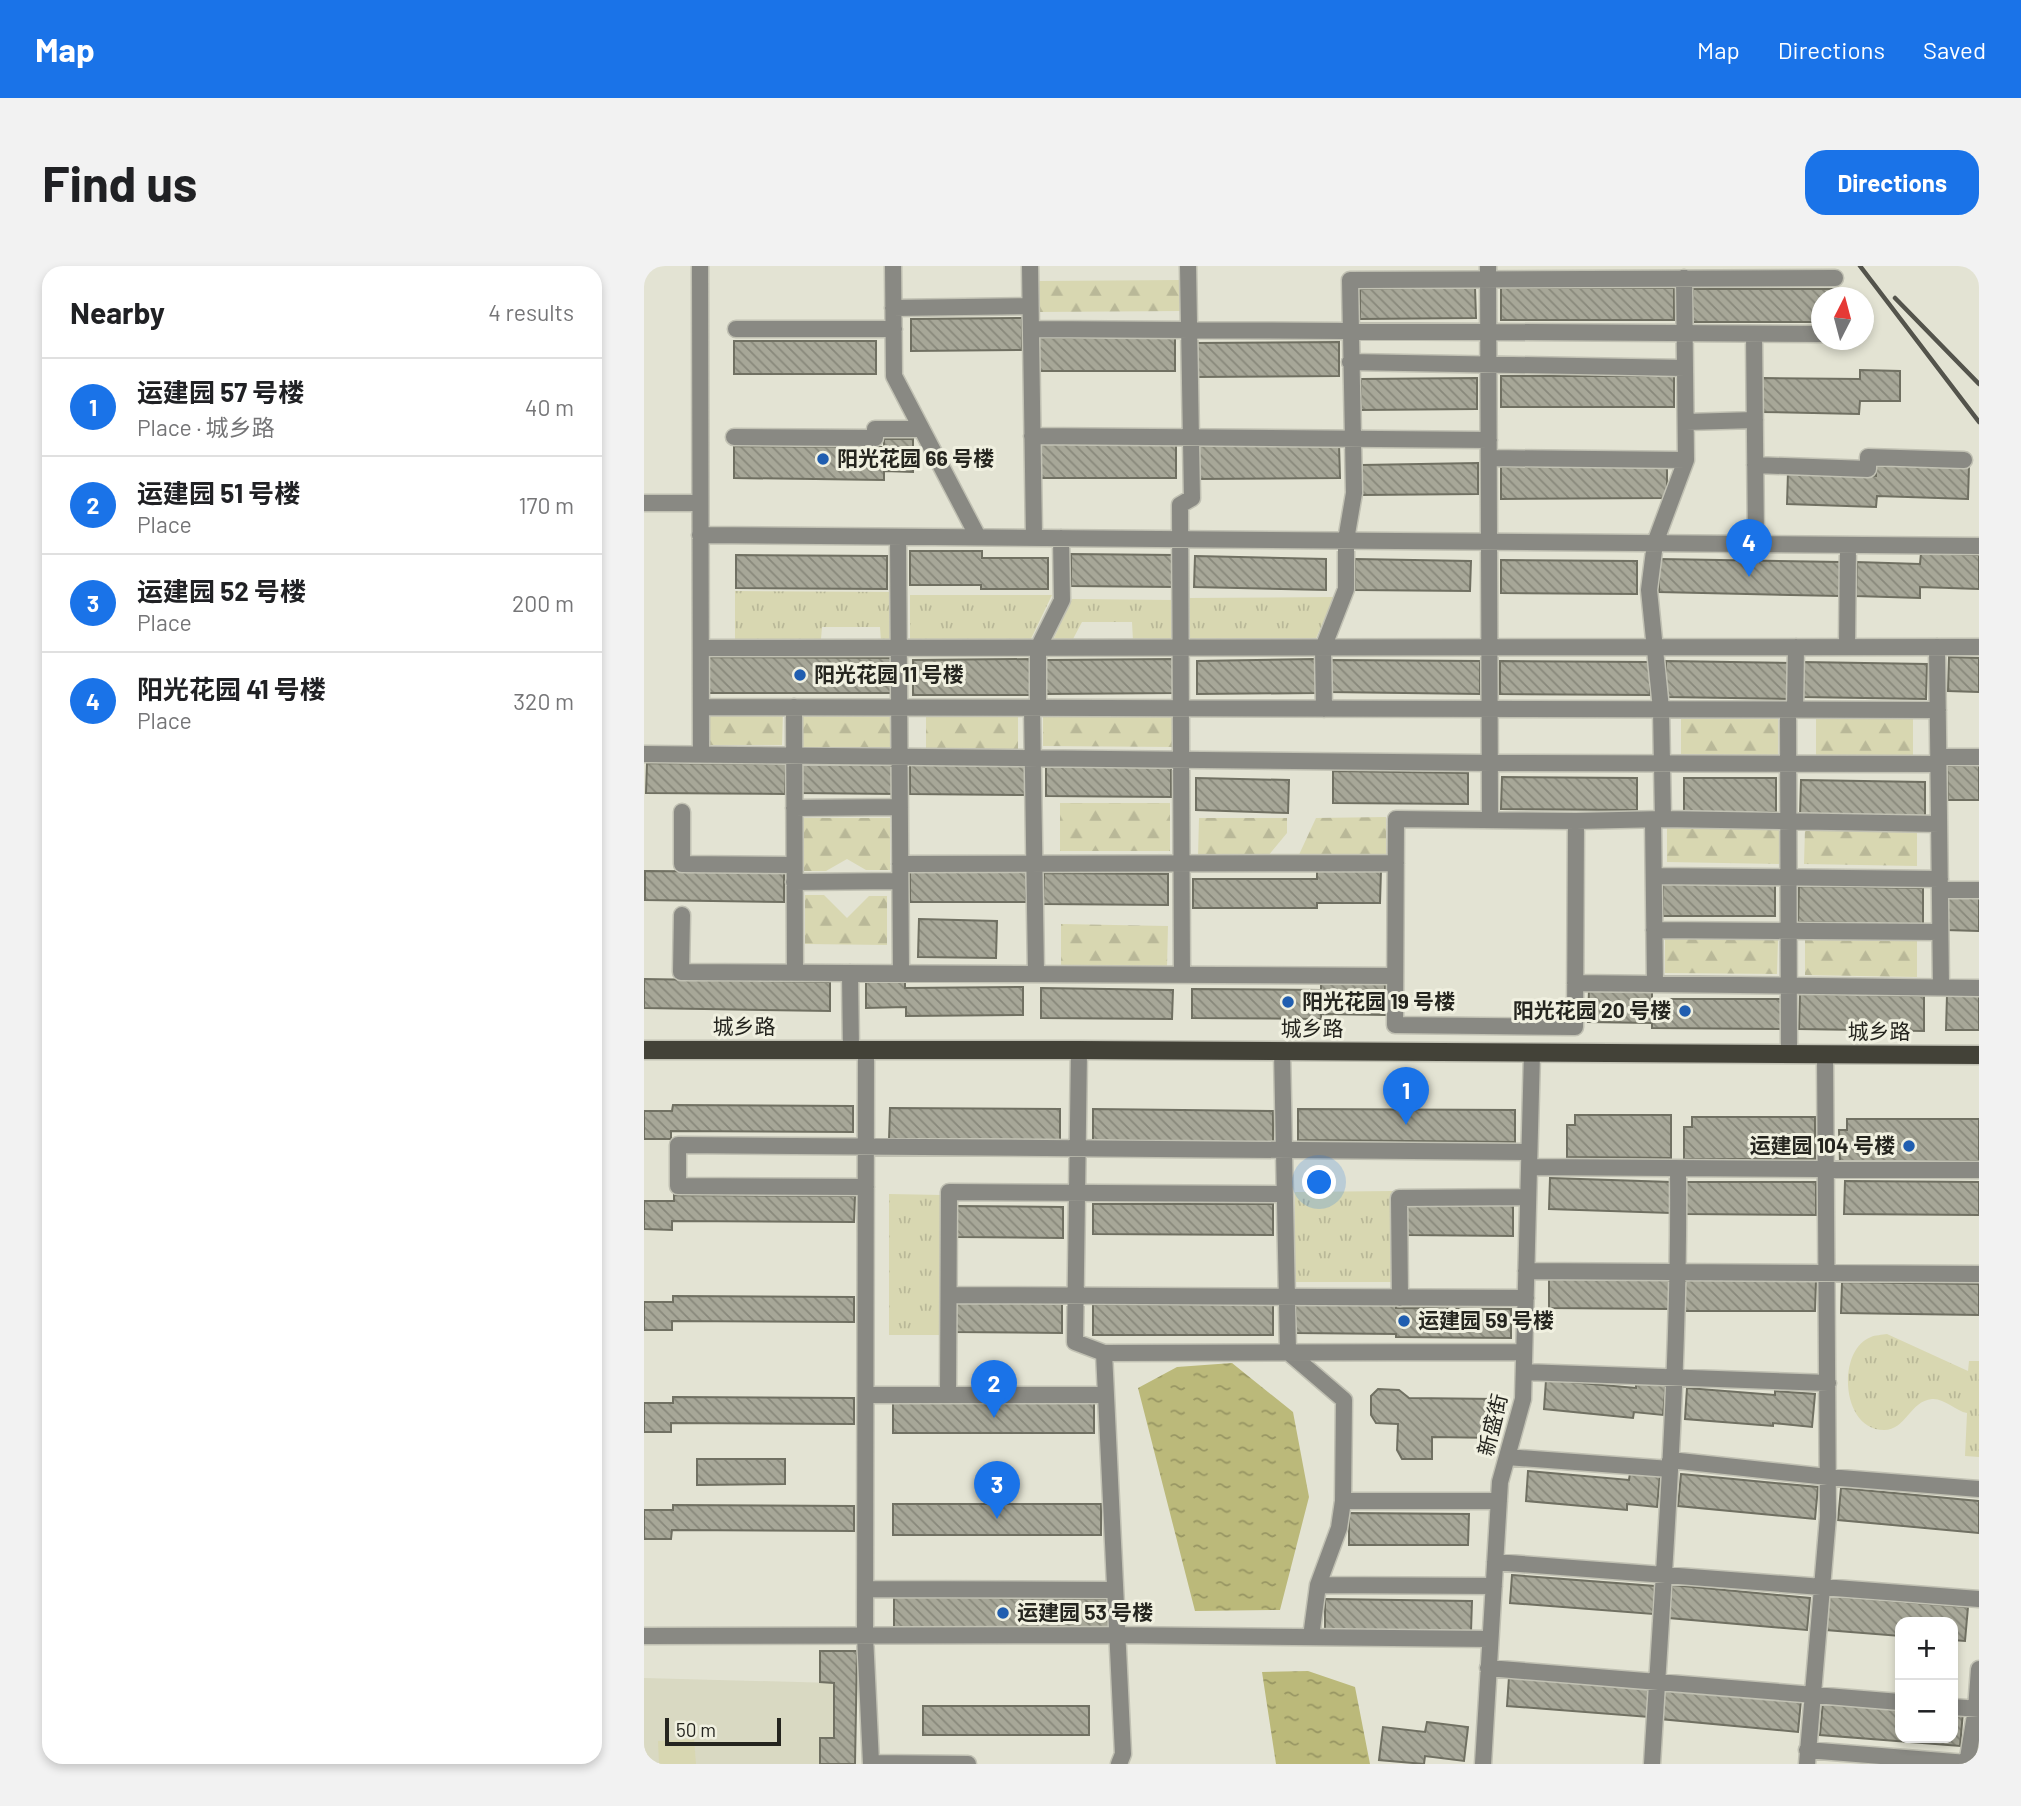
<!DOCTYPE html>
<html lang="en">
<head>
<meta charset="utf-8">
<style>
  body { margin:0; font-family:Barlow,"Noto Sans SC",sans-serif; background:#f2f2f2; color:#202124 }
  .controls { position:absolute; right:21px; bottom:21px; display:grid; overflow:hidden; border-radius:14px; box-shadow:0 4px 10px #0003 }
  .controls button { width:63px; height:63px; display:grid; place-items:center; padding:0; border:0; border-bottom:2px solid #e0e0e0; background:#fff; color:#202124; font:35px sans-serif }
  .compass { position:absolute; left:1167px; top:21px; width:63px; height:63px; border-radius:50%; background:#fff; box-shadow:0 4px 10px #0003; rotate:6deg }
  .scale { position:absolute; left:21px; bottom:18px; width:116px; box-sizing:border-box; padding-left:7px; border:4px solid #25251f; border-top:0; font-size:19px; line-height:24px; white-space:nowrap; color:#25251f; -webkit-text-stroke:5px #f0f0e0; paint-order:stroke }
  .you { position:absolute; left:676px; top:917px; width:24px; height:24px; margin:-18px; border:5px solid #fff; border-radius:50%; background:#1a73e8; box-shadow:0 0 0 10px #1a73e833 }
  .badge { display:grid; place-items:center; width:46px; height:46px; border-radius:50%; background:#1a73e8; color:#fff; font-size:23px; font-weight:700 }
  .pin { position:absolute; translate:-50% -58px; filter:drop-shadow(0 2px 4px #0008) }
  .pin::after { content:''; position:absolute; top:37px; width:24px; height:21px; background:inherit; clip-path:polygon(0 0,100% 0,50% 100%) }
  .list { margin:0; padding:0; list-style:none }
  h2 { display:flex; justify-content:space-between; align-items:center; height:91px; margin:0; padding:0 28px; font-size:30px }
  h2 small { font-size:23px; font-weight:400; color:#757577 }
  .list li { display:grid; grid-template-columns:46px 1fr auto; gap:21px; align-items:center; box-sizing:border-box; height:98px; padding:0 28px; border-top:2px solid #e0e0e0 }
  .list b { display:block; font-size:26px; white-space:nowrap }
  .list p { margin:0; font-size:23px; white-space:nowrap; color:#757577 }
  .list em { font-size:23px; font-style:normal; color:#757577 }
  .map { position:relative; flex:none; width:1335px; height:1498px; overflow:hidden; border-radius:21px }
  header { display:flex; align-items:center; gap:42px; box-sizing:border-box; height:98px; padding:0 35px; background:#1a73e8; color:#fff }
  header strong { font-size:33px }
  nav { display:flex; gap:38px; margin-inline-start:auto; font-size:24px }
  .intro { display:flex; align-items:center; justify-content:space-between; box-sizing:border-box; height:168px; padding:0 42px }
  h1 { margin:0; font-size:49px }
  .button { padding:18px 32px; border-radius:21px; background:#1a73e8; color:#fff; font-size:24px; font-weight:700 }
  main { display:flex; gap:42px; padding:0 42px }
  aside { flex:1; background:#fff; border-radius:21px; box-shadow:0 4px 10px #0003 }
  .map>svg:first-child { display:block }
  .built { fill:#d9d9c2 }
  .grass { fill:url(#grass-tufts) }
  .forest { fill:url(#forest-firs) }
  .pitch { fill:#d8d7b1 }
  .water { fill:url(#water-ripples) }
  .building { fill:url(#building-back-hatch); stroke:#707062; stroke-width:2 }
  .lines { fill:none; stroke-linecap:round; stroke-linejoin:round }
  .minor-casing { stroke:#c1c1b3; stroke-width:19 }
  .major-casing { stroke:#c1c1b3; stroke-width:21 }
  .minor { stroke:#898983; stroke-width:16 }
  .major { stroke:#434238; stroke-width:18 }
  .rail { stroke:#54544c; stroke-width:4.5 }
  .poi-dot { fill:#205eb0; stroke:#f0f0e0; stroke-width:2.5 }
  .labels { text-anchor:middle; stroke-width:6; stroke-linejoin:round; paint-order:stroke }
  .poi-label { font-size:21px; font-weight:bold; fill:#25251f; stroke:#f0f0e0; text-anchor:start }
  .street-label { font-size:21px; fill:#25251f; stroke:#f0f0e0 }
</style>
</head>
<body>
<header>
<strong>Map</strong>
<nav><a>Map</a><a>Directions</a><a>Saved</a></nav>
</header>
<div class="intro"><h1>Find us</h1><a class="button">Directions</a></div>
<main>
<aside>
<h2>Nearby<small>4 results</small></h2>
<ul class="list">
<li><span class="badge">1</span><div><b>运建园 57 号楼</b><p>Place · 城乡路</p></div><em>40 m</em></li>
<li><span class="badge">2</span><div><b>运建园 51 号楼</b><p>Place</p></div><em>170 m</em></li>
<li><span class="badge">3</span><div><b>运建园 52 号楼</b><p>Place</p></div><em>200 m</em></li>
<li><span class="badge">4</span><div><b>阳光花园 41 号楼</b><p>Place</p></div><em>320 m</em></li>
</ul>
</aside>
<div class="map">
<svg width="1335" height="1498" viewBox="0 0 1335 1498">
  <defs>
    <pattern id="grass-tufts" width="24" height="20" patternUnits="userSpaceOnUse" patternTransform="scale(1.75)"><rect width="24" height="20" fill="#d8d7b1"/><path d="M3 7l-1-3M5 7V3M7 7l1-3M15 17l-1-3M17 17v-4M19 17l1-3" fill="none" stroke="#b9b898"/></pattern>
    <pattern id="forest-firs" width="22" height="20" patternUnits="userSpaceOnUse" patternTransform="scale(1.75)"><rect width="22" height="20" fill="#d8d7b1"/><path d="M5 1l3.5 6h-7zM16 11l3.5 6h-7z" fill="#b9b898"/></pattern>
    <pattern id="water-ripples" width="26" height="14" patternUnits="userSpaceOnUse" patternTransform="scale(1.75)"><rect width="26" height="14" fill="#bbb97a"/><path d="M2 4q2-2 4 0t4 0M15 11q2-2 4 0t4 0" fill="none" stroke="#989663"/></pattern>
    <pattern id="building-back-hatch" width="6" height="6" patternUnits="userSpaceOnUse" patternTransform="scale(1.75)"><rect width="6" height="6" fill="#a7a798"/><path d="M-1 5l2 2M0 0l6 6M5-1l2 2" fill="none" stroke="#88887b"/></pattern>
  </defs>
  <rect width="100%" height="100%" fill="#e3e3d3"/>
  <!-- built -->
  <path class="built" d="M0,1412L190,1417V1472H176V1498H0Z"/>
  <!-- grass -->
  <path class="grass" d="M91,325L250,326V375H237L236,361H178L177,373H91Z
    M266,329H408L385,377H266Z
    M690,331L670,377L544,378V332Z
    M428,333L531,334V375H489L488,356H438L429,373L409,374Z
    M749,925V1016H651V926Z
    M245,928L299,929V1069H245Z
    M1243,1068L1324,1105L1325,1095H1335V1191L1321,1190L1323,1147C1312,1145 1300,1132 1288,1133C1266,1135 1262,1164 1240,1164C1196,1164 1193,1083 1227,1071C1231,1069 1238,1069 1243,1068Z"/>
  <!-- forest -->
  <path class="forest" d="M537,14V45L395,46V15Z
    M64,445L139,446L138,479H63Z
    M153,446L248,447L247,483L153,482Z
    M282,448L374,450V485L282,484Z
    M399,448L531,449V481L399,480Z
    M1134,450V490H1037V451Z
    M1269,450V490L1172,491V451Z
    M416,537H526V585H416Z
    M742,551V592L653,593L672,552Z
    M157,552H246V604H222L203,593L182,605H157Z
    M555,552H643V567L624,590H554Z
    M1023,561L1135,563V598L1023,596Z
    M1161,563L1273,565V600L1160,598Z
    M161,629H180L203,652L225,630H243V679L161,678Z
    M417,658L524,660L523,701L417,699Z
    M1021,671L1134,673L1133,708L1021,707Z
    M1161,674L1273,675V711L1161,709Z"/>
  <!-- pitch -->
  <path class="pitch" d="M50,1473L52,1498H15L14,1475Z"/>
  <!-- water -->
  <path class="water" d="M588,1097L649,1146L665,1231L636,1344L551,1345L494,1122L533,1101Z
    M664,1405L711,1421L726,1498H632L618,1406Z"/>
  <!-- building -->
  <path class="building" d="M831,21L832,52L716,53V23Z
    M857,22H1030V54H857Z
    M1049,23H1199V32H1178V56H1049Z
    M378,52V84L267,85V53Z
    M395,72H531V105H395Z
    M90,75H232V108H90Z
    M695,76V110L552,111L551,77Z
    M1216,104L1256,105V135H1216L1215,148L1118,146L1119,112L1216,113Z
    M857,110H1030V141H857Z
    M833,112V143L717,144V113Z
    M240,173H269V206L240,205V214L90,212V180L240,181Z
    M397,178H532V212H397Z
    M695,178L696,212L552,213V179Z
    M834,197V228L718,229V199Z
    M1232,197L1325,200L1324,233L1233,230L1232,241L1143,238L1144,206L1232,210Z
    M857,201H1023V232L857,233Z
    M266,285H338V292H404V323H337V319H266Z
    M1277,287L1335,289V323L1276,321V332L1212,330L1213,296L1276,298Z
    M427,288L530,289V321L427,320Z
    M92,289L243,290V323L92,322Z
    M551,290L682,293V324L550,321Z
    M711,293L827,295L826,325L711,324Z
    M1015,293L1196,296L1195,330L1015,326Z
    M857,294L993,295V328L857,327Z
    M64,391L248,392V427H64Z
    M1305,391L1335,392V426L1304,425Z
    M388,393V429H269V394Z
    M532,393V427L401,428V394Z
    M671,393L672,427L553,428V395Z
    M686,394L836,395V428L685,426Z
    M856,395L1007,396L1006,429L856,428Z
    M1022,395L1147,397L1146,433L1022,431Z
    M1158,396L1283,398L1282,433L1158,431Z
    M3,497L142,498L141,528L2,527Z
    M157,497L251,498V528L156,527Z
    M266,497H383V529L266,528Z
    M402,499L527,500V531L402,530Z
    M1335,499V534H1304L1303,500Z
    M689,505L824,507V538L689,537Z
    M858,511L993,512V544L857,543Z
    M552,512L645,514L644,547L552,544Z
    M1040,512H1132V546H1040Z
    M1157,514L1281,516V552L1156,550Z
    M673,604H737L736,637H673V642H549V613H673Z
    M1,605L140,606V636L1,634Z
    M266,605H383L382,636H266Z
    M400,607L524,608V639L399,638Z
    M1019,617L1131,618V650H1019Z
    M1155,620L1279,622V658L1154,656Z
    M1303,629L1335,630V665L1302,664Z
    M275,653L353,655L352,692L274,691Z
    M0,713L186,716V745L0,742Z
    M261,715V722L379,721V749L262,750V741L222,742V716Z
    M677,715H741V749L677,748V753L548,752V723L677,724Z
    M397,722L529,724L528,753L397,752Z
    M945,723L1008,724V733H1137V763L1008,762V757L944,756Z
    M1156,728L1280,730V765L1155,763Z
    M1303,729H1335V764H1302Z
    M29,839L209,840V866L27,865V873H0V845H28Z
    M246,842L416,843V875L245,874Z
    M449,843L629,845V876L449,874Z
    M654,843L871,844V876L654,874Z
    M931,849H1027V892L923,891V859H931Z
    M1048,851H1171V893H1040V861H1048Z
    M1203,853H1335V895L1196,896L1195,864H1203Z
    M906,912L1027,916V947L905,943Z
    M1201,915L1335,916V949L1200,948Z
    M1041,916H1172V949L1041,948Z
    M30,929L211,930L210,956L28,955V964L0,963V935H30Z
    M449,938H629V969L449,968Z
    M763,939H869V970L763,969Z
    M311,940L419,941V972L311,971Z
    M905,1011L1027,1012L1026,1043L905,1042Z
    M1041,1014H1172L1171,1045H1041Z
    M1198,1016L1335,1018V1049L1197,1047Z
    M29,1030L210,1031V1056L28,1055V1064H0V1036H29Z
    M311,1035L418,1036V1067L310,1066Z
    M449,1038L629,1039V1069H449Z
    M652,1038L752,1039V1042L867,1043V1072L752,1071V1068L652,1067Z
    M902,1114L992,1122V1114L1022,1117L1019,1149L990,1146L989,1152L900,1143Z
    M1043,1122L1131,1129V1125L1171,1128L1168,1161L1129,1157V1160L1041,1153Z
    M734,1123L755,1124L765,1132L853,1133V1141H859V1155H853V1172L788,1171V1193H758L753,1184L754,1158L732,1157L727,1149V1130Z
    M29,1131L210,1132V1158L27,1157V1166H0V1137H29Z
    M249,1136H450V1167H249Z
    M53,1193H141V1218L53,1219Z
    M884,1205L985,1214L986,1207L1016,1209L1013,1241L983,1238V1244L882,1235Z
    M1037,1208L1174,1221L1171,1253L1034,1240Z
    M1197,1222L1335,1235V1267L1194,1254Z
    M249,1238H457V1269H249Z
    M29,1239L210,1240V1265L28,1264L27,1273H0V1244H29Z
    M705,1247L825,1248L824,1279H705Z
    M868,1309L1011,1320L1009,1348L866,1337Z
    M1028,1319L1166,1332L1163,1364L1025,1352Z
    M1185,1330L1324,1341L1321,1375L1309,1374V1356H1256V1370L1182,1364Z
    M250,1331L468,1333V1363L250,1362Z
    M681,1333L828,1335L827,1366L681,1363Z
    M176,1385H213L211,1498H176V1472H190V1417L176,1416Z
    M865,1411L1008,1423L1005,1451L863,1440Z
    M1019,1421L1157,1434L1154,1466L1016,1453Z
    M1179,1435L1256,1441V1472H1309V1445L1319,1446L1316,1480L1176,1469Z
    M279,1440H445V1469H279Z
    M783,1456L824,1461L820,1495L781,1490L780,1498L735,1494L739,1461L781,1466Z"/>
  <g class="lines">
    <defs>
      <path id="minor" d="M56,0L57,488
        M249,0L250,110L334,271
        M386,0L390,272
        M844,0L846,554
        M249,42L386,40
        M92,63H250
        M387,63L1178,68
        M1110,68L1112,278
        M706,96L1041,102
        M1042,156L1111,154
        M388,170L845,174
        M90,171L231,172V163H277
        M845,192L1042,194
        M1111,199L1224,203V191L1320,194
        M0,237H56
        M56,269L1335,280
        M254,271L257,707
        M1203,381L1204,279
        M1293,381L1297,721
        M57,382L1335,381
        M57,441L1294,444
        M150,441L151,706
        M388,442L392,708
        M394,442V382L418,334L417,272
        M680,443L679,382L702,323V274L710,227L706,14L1191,12
        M1144,444L1145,788
        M1151,444L1152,381
        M0,488L846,497L1294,498
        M1294,491H1335
        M150,542L256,541
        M38,546V598L150,599
        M752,553L932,555L931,761L751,759Z
        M1019,553L1295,558
        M1009,554L1011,718
        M932,555L1019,553L1017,443L1005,324L1011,277L1042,194L1040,12
        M256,598L752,597
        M1010,610L1296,613
        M150,616L256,615
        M1296,624H1335
        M38,649L37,706L751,710
        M1010,664L1296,666
        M206,707L207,784
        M538,709L536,239L548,232L544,0
        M931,717L1335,722
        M222,784L221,1370L227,1497L324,1498
        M435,784L431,1076L460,1087L479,1488L475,1498
        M638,785L644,1086L700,1134L699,1235L695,1262L674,1319L667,1371
        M885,901L1335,904
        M222,921L34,920V879L885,886
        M882,1005L1335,1008
        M305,1029L882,1032
        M756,1032L755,932L884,931
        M460,1087L880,1086
        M880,1106L1184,1117
        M222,1129H461
        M304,1129L305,926L641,928
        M863,1191L1026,1203
        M1026,1194L1184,1211L1335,1223
        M699,1235H855
        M851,1296L1335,1333
        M674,1319L850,1320
        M221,1323L471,1324
        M0,1370L473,1369L846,1373
        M844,1402L1256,1436
        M1309,1441L1335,1443
        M1163,1484L1323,1497
        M839,1498L856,1216L879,1133L888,787
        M1008,1498C1020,1300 1036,1101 1034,903
        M1163,1498L1184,1251L1181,788
        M1323,1498L1332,1443L1335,1403"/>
      <path id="major" d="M0,784H435L1335,789"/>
    </defs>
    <!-- minor casing -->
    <use href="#minor" class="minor-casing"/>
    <!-- major casing -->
    <use href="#major" class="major-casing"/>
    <!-- minor -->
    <use href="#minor" class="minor"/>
    <!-- major -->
    <use href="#major" class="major"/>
    <!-- rail -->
    <path class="rail" d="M1216,0L1335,156
      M1251,32L1335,118"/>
  </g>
  <!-- markers -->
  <g class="poi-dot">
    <circle cx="179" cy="193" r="7"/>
    <circle cx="156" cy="409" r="7"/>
    <circle cx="644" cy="736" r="7"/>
    <circle cx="1041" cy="745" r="7"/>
    <circle cx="1265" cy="880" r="7"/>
    <circle cx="760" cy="1055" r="7"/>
    <circle cx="359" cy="1347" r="7"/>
  </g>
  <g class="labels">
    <!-- poi labels -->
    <g class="poi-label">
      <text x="193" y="200">阳光花园 66 号楼</text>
      <text x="170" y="416">阳光花园 11 号楼</text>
      <text x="658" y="743">阳光花园 19 号楼</text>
      <text x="1027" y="752" text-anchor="end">阳光花园 20 号楼</text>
      <text x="1251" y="887" text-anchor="end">运建园 104 号楼</text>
      <text x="774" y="1062">运建园 59 号楼</text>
      <text x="373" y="1354">运建园 53 号楼</text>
    </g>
    <!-- street labels -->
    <g class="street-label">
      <text x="100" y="768">城乡路</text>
      <text x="668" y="770">城乡路</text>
      <text x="1235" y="773">城乡路</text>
      <text transform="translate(849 1159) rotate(-76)" y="7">新盛街</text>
    </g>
  </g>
</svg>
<div class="controls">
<button>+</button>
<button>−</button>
</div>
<svg class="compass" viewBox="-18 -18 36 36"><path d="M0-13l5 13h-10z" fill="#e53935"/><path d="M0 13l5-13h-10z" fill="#757577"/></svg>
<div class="scale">50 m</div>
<div class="you"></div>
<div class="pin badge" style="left:762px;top:859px">1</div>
<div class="pin badge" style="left:350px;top:1152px">2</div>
<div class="pin badge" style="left:353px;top:1253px">3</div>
<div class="pin badge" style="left:1105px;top:311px">4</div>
</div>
</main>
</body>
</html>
